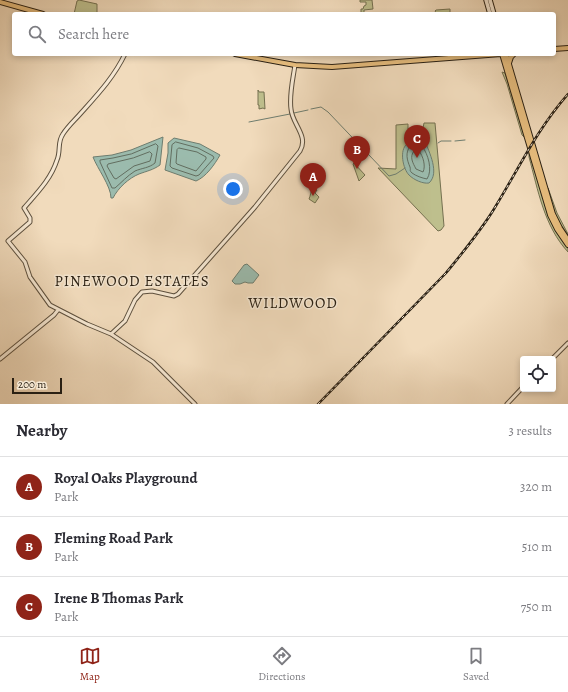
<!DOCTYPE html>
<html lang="en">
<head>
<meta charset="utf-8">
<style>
  body { margin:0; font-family:Alegreya,serif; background:#f7f7f7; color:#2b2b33 }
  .controls { position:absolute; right:12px; bottom:12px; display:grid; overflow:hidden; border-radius:4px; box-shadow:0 2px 6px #0003 }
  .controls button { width:36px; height:36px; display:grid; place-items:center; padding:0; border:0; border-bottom:1px solid #e1e1e2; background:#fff; color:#2b2b33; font:20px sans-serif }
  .scale { position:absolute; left:12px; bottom:10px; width:50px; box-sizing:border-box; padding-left:4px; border:2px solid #2a2013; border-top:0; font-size:11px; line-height:14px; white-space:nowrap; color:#2a2013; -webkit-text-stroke:3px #f6e8d3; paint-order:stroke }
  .you { position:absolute; left:233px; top:189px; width:14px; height:14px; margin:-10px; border:3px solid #fff; border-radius:50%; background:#1a73e8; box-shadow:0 0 0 6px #1a73e833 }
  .badge { display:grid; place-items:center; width:26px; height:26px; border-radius:50%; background:#8f2418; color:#fff; font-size:13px; font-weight:700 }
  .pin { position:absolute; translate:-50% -33px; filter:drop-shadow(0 1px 2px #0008) }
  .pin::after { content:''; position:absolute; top:21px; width:14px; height:12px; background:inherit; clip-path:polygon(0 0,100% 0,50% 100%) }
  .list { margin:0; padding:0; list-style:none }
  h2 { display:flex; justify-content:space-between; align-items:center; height:52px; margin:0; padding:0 16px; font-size:17px }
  h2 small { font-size:13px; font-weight:400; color:#7c7c81 }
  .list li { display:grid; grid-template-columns:26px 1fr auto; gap:12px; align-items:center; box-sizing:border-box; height:60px; padding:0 16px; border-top:1px solid #e1e1e2 }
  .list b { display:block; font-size:15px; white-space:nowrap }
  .list p { margin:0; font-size:13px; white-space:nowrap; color:#7c7c81 }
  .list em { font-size:13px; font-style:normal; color:#7c7c81 }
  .icon { flex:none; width:22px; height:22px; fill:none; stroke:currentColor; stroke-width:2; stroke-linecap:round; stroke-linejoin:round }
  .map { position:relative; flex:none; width:568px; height:404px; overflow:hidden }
  .search { position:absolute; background:#fff; box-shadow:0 2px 6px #0003; left:12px; right:12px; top:12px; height:44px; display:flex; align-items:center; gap:10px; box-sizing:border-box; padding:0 14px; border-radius:4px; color:#7c7c81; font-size:15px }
  .sheet { height:232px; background:#fff }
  nav { display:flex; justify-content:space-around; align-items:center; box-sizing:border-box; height:56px; border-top:1px solid #e1e1e2; background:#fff; font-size:11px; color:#7c7c81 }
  nav a { display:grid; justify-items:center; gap:2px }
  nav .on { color:#8f2418 }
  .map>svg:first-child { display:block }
  .green { fill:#bebf8d; stroke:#747050 }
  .water { fill:#9bbbad; stroke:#6e7d6f }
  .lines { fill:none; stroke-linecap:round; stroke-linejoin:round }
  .shore { stroke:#626e60; stroke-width:1 }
  .stream { stroke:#6e7d6f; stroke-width:1 }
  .tertiary-casing { stroke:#5c4f3d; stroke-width:5 }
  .secondary-casing { stroke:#2a2013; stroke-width:5.5 }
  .primary-casing { stroke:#2a2013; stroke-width:6 }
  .tertiary { stroke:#f6e8d3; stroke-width:3 }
  .secondary { stroke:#f6e8d3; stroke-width:3.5 }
  .primary { stroke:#e8be7e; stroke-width:4 }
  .rail-casing { stroke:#2a2013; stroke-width:2.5 }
  .rail { stroke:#f6e8d3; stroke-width:1; stroke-dasharray:3; stroke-linecap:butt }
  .labels { text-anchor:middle; stroke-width:3; stroke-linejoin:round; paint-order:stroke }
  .neighbourhood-label { font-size:15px; letter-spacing:1px; fill:#2a2013; stroke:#f6e8d3 }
</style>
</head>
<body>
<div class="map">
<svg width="568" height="404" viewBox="0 0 568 404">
  <rect width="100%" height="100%" fill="#f1dbbc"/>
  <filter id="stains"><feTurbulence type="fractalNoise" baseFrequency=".005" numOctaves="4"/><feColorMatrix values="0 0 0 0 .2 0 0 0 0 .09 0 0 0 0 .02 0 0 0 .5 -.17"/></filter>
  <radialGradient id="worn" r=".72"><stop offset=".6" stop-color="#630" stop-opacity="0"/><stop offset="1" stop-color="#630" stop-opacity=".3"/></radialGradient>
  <!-- green -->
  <path class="green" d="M79,0L97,4V14H74L77,1Z
    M360,0H372L373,9L364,10V14H361V9H363L364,6L366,5V2H360Z
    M450,9V14H437L435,11L436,10Z
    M502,72L505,73L525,138L522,135L507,84Z
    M258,90L259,92H264L265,109L263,108L259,109V105H258Z
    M424,123H435L444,226L441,230L438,231L378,168L396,169V125L408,124V129L423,128Z
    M529,153L555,228L568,248V252C544,226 538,190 529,157Z
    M354,163L365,175L359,181L353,164Z
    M313,188L317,190L315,193L319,197L315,203L309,199C311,195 310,192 313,188Z
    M548,188L557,213L568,234V238L556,218Z"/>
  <!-- water -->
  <path class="water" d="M163,137L160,165C153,170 147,171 139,174C129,178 118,188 113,198H111C111,186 97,168 93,157L112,155L131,150Z
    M174,138L200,144L220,155C215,164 206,177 196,181L165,170L168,153V143Z
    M416,141H425C429,152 440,173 429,183C423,184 414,180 409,175C403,169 399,150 407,144C410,142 414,142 416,141Z
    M247,264L259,275L253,283H248L245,282L240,284H235L232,281L244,265Z"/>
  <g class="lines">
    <!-- shore -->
    <path class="shore" d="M176,142L198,148L213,156L214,158L199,175L196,176L172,168L170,166L172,145Z
      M156,144L158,146L155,163C149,168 142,168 135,171C127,176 122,182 115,188H112L100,162V160L113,158L131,154Z
      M417,145L422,146C428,154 433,170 427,179C422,178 416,176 412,173C409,170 411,171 410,167C407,160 405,153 410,146Z
      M179,148L197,152L206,157V159L196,171L177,164L176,163L177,150Z
      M414,151H419C423,156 426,166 423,172L416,169C413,163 409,157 414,151Z
      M150,152L152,154L150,161L134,166L116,179L114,178L107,166L108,164L133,158Z"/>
    <!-- stream -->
    <path class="stream" d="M311,109L321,107L328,112L389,176L396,174L405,168
      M294,113L308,110
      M249,122L290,114
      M455,141L465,140
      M438,143L441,141H451"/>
    <defs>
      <path id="tertiary" d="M125,54C114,77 98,94 81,113C75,120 68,126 63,134C57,142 61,151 57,160C51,179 37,193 24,208L30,218V222L8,241L25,262L30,277L50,305L87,324L111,334L153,362L195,404
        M111,334L125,321L135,300L142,292L152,291L174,296L178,294L255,207L300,151C309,136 292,124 291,109C289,95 293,79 295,65
        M0,359L54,315L58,310
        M552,359L568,343
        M507,404L523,387"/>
      <path id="secondary" d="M486,0L490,14
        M490,0L494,14"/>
      <path id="primary" d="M0,2L43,14
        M554,49L568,48
        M235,54L295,65L332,67L501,54
        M502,54L550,215L557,229L568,245
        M506,54L553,214L560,228L568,240
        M509,63L511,57L514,54"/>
    </defs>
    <!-- tertiary casing -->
    <use href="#tertiary" class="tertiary-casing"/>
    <!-- secondary casing -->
    <use href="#secondary" class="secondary-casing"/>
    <!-- primary casing -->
    <use href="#primary" class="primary-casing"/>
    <!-- tertiary -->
    <use href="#tertiary" class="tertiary"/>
    <!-- secondary -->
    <use href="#secondary" class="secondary"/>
    <!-- primary -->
    <use href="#primary" class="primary"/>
    <defs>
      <path id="rail" d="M318,404L446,273C463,252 480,232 494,209C518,170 537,129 568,94"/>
    </defs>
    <!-- rail casing -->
    <use href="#rail" class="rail-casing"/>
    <!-- rail -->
    <use href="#rail" class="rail"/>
  </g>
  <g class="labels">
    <!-- neighbourhood labels -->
    <g class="neighbourhood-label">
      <text x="132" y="286">PINEWOOD ESTATES</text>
      <text x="293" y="308">WILDWOOD</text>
    </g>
  </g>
  <rect width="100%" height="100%" filter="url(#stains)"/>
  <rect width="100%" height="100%" fill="url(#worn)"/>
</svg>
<div class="controls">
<button><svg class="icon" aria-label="locate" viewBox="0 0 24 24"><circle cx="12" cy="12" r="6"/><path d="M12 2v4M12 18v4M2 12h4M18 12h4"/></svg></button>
</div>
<div class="scale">200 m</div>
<div class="you"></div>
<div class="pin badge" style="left:313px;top:196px">A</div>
<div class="pin badge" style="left:357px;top:169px">B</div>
<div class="pin badge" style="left:417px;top:158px">C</div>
<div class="search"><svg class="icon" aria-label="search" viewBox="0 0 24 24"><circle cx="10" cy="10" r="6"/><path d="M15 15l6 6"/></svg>Search here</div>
</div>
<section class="sheet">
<h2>Nearby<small>3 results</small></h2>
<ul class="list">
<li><span class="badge">A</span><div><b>Royal Oaks Playground</b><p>Park</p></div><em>320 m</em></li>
<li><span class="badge">B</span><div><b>Fleming Road Park</b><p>Park</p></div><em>510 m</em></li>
<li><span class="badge">C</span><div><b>Irene B Thomas Park</b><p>Park</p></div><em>750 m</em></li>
</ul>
</section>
<nav>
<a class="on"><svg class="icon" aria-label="map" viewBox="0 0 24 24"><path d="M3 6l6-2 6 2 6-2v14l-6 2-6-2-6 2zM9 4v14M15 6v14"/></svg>Map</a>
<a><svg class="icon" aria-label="directions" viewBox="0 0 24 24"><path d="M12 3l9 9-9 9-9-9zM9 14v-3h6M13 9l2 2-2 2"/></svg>Directions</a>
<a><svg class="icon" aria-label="saved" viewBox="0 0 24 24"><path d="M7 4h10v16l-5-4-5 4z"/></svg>Saved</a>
</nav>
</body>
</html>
